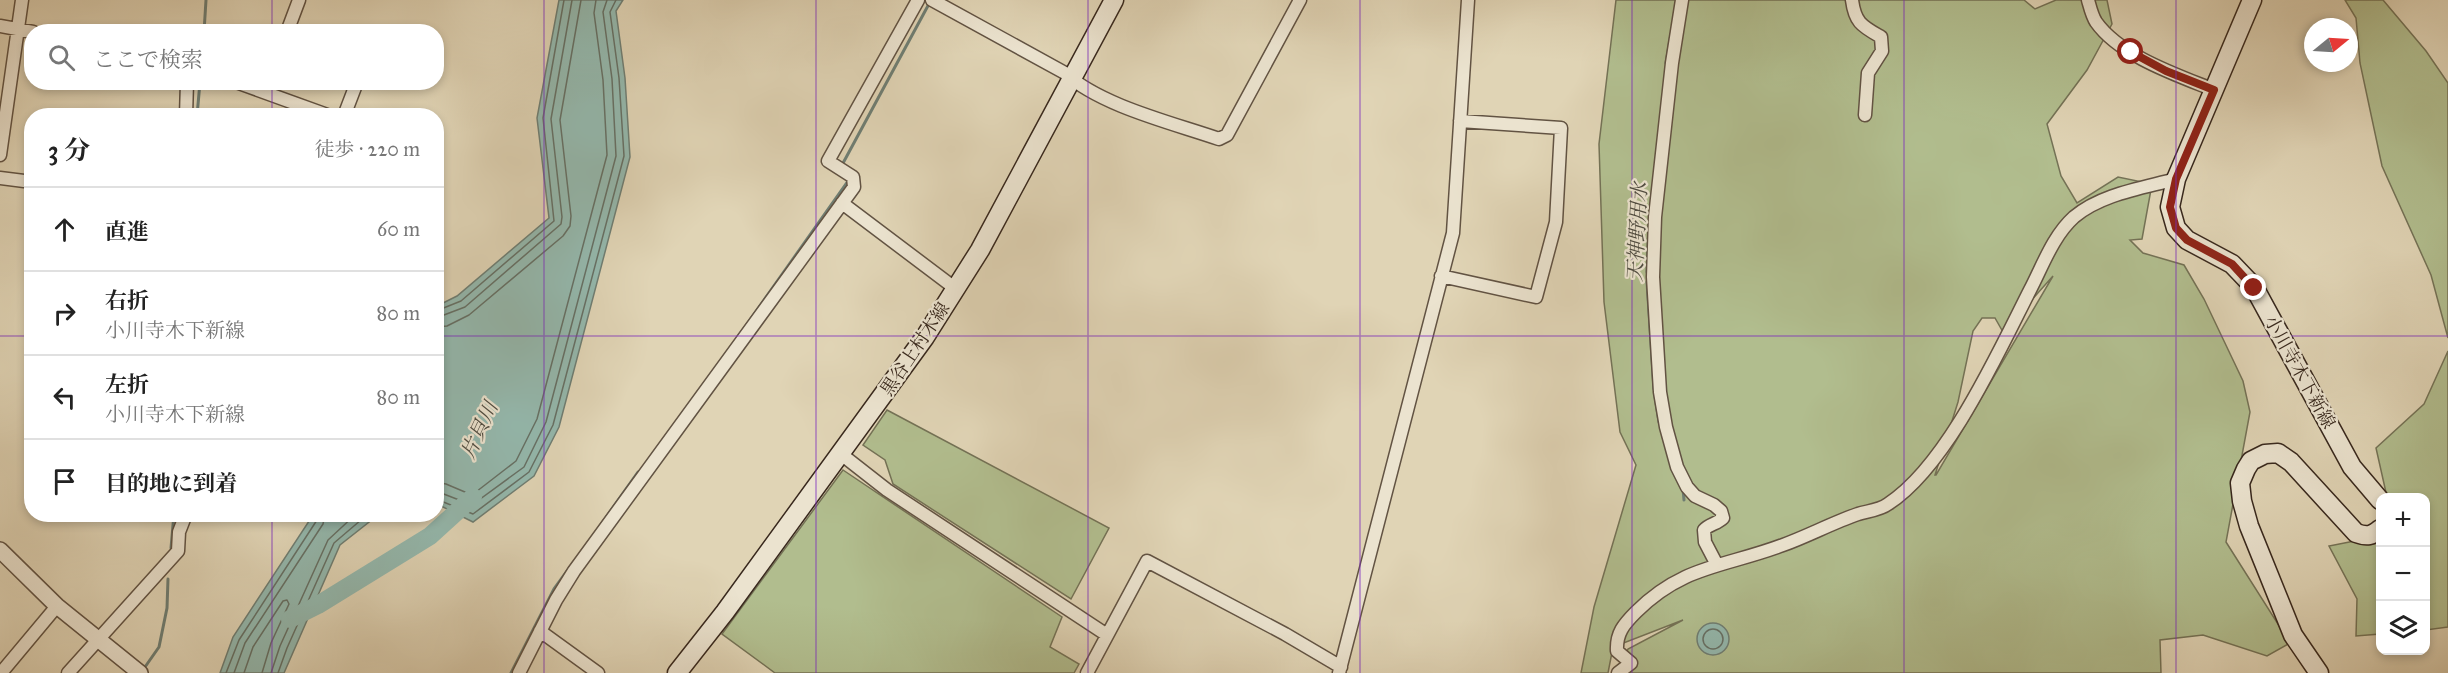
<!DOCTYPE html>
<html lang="ja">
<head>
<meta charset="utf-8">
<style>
  body { margin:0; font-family:"IM FELL Great Primer","Noto Serif JP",serif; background:#f2f2f2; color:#222 }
  .controls { position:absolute; right:18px; bottom:18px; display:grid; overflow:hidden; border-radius:12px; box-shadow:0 3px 9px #0003 }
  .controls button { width:54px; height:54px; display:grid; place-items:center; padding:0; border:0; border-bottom:2px solid #e0e0e0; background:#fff; color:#222; font:30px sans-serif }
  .compass { position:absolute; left:2304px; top:18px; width:54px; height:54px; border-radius:50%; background:#fff; box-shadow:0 3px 9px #0003; rotate:72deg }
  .stop { position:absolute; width:18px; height:18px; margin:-14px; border:4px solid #8f2418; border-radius:50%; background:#fff }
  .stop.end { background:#8f2418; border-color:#fff; box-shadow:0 2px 6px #0008 }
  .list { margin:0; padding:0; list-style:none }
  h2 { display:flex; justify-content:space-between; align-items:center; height:78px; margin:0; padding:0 24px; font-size:26px }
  h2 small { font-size:20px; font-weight:400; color:#767676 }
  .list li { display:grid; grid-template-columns:39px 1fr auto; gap:18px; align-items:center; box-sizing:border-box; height:84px; padding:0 24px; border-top:2px solid #e0e0e0 }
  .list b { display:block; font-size:22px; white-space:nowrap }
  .list p { margin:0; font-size:20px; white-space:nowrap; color:#767676 }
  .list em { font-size:20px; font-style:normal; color:#767676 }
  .icon { flex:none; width:33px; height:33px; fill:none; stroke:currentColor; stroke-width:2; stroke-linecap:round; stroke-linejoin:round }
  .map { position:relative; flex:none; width:2448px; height:673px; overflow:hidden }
  .search { position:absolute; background:#fff; box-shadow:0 3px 9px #0003; left:24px; top:24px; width:420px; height:66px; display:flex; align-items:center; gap:15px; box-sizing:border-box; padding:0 21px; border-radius:24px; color:#767676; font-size:22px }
  .panel { position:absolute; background:#fff; box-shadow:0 3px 9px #0003; left:24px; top:108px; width:420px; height:414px; border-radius:24px }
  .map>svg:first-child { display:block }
  .green { fill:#b1bd8e; stroke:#747256; stroke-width:1.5; fill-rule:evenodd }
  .water { fill:#94b8ad; stroke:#6f7e73; stroke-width:1.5 }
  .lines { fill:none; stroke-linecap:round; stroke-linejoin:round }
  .shore { stroke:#667065; stroke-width:1.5 }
  .stream { stroke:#6f7e73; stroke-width:3 }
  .river { stroke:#94b8ad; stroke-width:18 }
  .minor-casing { stroke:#625343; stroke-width:15 }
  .tertiary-casing { stroke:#625343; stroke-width:18 }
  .secondary-casing { stroke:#38281d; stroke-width:21 }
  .minor { stroke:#ebe3cf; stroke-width:12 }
  .tertiary { stroke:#ebe3cf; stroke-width:15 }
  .secondary { stroke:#ebe3cf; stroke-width:18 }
  .route { stroke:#8f2418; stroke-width:8 }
  .grid { fill:none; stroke:#7b2cbf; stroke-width:1.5; stroke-opacity:0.55 }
  .labels { text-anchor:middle; stroke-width:4.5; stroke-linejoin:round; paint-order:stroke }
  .street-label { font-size:18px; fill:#38281d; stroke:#ebe3cf }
  .water-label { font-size:20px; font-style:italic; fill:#4f4c41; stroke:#ebe3cf }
</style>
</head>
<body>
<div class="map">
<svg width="2448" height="673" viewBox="0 0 2448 673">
  <rect width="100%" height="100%" fill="#e0d4b5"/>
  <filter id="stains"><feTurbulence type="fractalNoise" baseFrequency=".00333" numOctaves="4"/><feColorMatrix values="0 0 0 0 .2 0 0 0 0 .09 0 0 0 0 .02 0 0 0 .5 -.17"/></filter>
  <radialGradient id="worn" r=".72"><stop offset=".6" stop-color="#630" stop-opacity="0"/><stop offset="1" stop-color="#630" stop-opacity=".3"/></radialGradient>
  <!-- green -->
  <path class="green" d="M1616,0H2024L2035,9L2056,0H2107L2112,24L2087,70L2047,124L2061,176L2077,203L2118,177L2152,184L2142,239L2130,240L2143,253L2184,265L2204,299L2243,381L2250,412L2226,542L2290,643L2267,656L2203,635L2160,640L2161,673H1617L1628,649L1683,620L1613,647L1608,673H1581L1594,607L1636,465L1620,432L1604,302L1599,144ZM2053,276L1936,475H1935L1958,402L1973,331L1982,318H1995L2003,332Z
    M2345,0H2383L2426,51L2448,83V338L2431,275L2382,166L2360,63L2356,18Z
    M2448,351V627L2426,630V498L2387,497L2376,448L2424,404Z
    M887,410L1109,528L1071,599L893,484L885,460L863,445Z
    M843,470L1062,617L1050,647L1079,664L1074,673H775L722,634Z
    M2380,536V634L2356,636L2357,599L2329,546Z"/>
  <!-- water -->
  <path class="water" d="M559,0H623L616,11L625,78L630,157L559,427L534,476L473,522L437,504V306L457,296L549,218L537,118Z
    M313,515H378L340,545L284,673H220L233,637Z
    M1697 639a16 16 0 1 1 32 0a16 16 0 1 1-32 0Z"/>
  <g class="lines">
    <!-- shore -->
    <path class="shore" d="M436,311L461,301L554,221L543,118L564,0
      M436,318L465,307L561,224L562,217L551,119L572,0
      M436,327L447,326L469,315L563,236L570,226L571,216L560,120L581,0
      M436,482L446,484L472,495L516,461L537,419L607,155L603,80L594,13L596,0
      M436,491L472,505L524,467L546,422L616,156L612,79L603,12L607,0
      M436,499L473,514L529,472L553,425L624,156L619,78L610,12L616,0
      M1703 639a10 10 0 1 1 20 0a10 10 0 1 1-20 0Z
      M226,673L239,640L317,520L318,514
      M234,673L245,643L323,524L325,514
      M244,673L253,647L283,601L287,600L289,604L271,643L262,673
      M271,673L280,646L328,540L356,514
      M278,673L287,648L334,543L368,514"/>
    <!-- stream -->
    <path class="stream" d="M204,32L206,0
      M1666,63L1671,34
      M197,116L200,82
      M842,165L930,2
      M1647,272L1649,225
      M1647,282L1654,389
      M740,334L848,181
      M1655,396L1659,422
      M1683,489L1684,500
      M602,523L638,472
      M171,548L174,514
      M145,667L159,647L167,608L168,579
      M511,673L554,589L570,567"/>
    <!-- river -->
    <path class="river" d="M290,619L318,605L430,536L473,497"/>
    <defs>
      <path id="minor" d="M932,0L1065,73C1101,106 1173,123 1219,139L1227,135L1300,0
        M1682,0L1672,63L1655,217L1653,277L1660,392L1666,427L1677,467L1687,487L1695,496L1714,505L1721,511L1723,518C1717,524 1709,524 1704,530L1705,542L1717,565
        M1852,0C1855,23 1862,26 1881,37L1882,51L1868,73L1865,115
        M2088,0C2090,7 2092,16 2096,22C2120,56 2177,75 2214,90
        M0,26L33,32
        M287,32L299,0
        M236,82L330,116
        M186,116L187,82
        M344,116L357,82
        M0,155L22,0
        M0,178L32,182
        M842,203L956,289
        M1441,276L1536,297L1556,222L1561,128L1460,121
        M841,454L887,490L1107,635
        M540,631L598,673
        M1,673L57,606
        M68,673L178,551L179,532L186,514
        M519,673L556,600L574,571L854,187L853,177L828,161L918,0
        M1087,673L1147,561L1285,634L1341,667
        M1339,673L1453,233L1468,0
        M1618,673L1631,663L1617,651C1616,633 1624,624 1636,612C1683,565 1725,567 1783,545C1808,536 1832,523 1858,514C1868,511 1880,510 1888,504C1947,466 1998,353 2030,290C2043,265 2053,236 2074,217C2101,194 2143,188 2176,179"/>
      <path id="tertiary" d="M0,550L57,606L140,673"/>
      <path id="secondary" d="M2252,0L2176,179L2170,207L2176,228L2187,240L2232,264L2254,287L2352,467L2380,500
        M677,673L725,612L925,337L980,250L1114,0
        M2319,673L2293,635L2249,526L2242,501L2240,483L2246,469L2251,461L2265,454L2278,453L2291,462L2356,533C2367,537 2372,536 2380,529"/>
    </defs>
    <!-- minor casing -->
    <use href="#minor" class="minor-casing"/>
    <!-- tertiary casing -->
    <use href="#tertiary" class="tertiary-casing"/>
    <!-- secondary casing -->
    <use href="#secondary" class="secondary-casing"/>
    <!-- minor -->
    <use href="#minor" class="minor"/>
    <!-- tertiary -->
    <use href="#tertiary" class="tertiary"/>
    <!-- secondary -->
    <use href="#secondary" class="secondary"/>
  </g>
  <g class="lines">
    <!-- route -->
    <path class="route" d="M2131,52L2166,71L2214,90L2176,179L2170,207L2176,228L2187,240L2232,264L2254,288"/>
  </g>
  <!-- grid -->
  <path class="grid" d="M272,0V32M544,0V673M816,0V673M1088,0V673M1360,0V673M1632,0V673M1904,0V673M2176,0V673M272,82V116M0,336H32M436,336H2448M272,514V673"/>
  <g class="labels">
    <!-- street labels -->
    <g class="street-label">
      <text transform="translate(915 349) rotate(-56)" y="6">黒谷上村木線</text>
      <text transform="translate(2300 372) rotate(61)" y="6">小川寺木下新線</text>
    </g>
    <!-- water labels -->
    <g class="water-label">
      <text transform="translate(1637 232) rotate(-87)" y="7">天神野用水</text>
      <text transform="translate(479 430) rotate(-65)" y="7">片貝川</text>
    </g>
  </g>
  <rect width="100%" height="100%" filter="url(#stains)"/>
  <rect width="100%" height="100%" fill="url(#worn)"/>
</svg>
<div class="controls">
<button>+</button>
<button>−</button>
<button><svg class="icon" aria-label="layers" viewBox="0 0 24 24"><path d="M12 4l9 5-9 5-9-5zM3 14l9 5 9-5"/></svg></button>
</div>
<svg class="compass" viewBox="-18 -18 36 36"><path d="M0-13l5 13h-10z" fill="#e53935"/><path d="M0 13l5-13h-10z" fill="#767676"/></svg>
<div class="stop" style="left:2131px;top:52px"></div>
<div class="stop end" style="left:2254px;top:288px"></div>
<div class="search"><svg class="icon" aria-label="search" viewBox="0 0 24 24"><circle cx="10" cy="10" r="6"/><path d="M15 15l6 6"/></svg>ここで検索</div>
<section class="panel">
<h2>3 分<small>徒歩 · 220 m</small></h2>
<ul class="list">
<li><svg class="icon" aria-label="ahead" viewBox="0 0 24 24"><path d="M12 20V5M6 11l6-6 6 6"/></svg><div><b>直進</b></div><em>60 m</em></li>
<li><svg class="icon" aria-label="right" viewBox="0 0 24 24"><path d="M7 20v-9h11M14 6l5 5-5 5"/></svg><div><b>右折</b><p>小川寺木下新線</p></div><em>80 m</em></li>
<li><svg class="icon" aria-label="left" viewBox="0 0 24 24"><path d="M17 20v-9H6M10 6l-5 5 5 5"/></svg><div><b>左折</b><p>小川寺木下新線</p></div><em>80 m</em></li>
<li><svg class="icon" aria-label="arrive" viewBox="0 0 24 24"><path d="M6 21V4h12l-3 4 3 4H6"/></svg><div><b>目的地に到着</b></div></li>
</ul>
</section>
</div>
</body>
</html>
